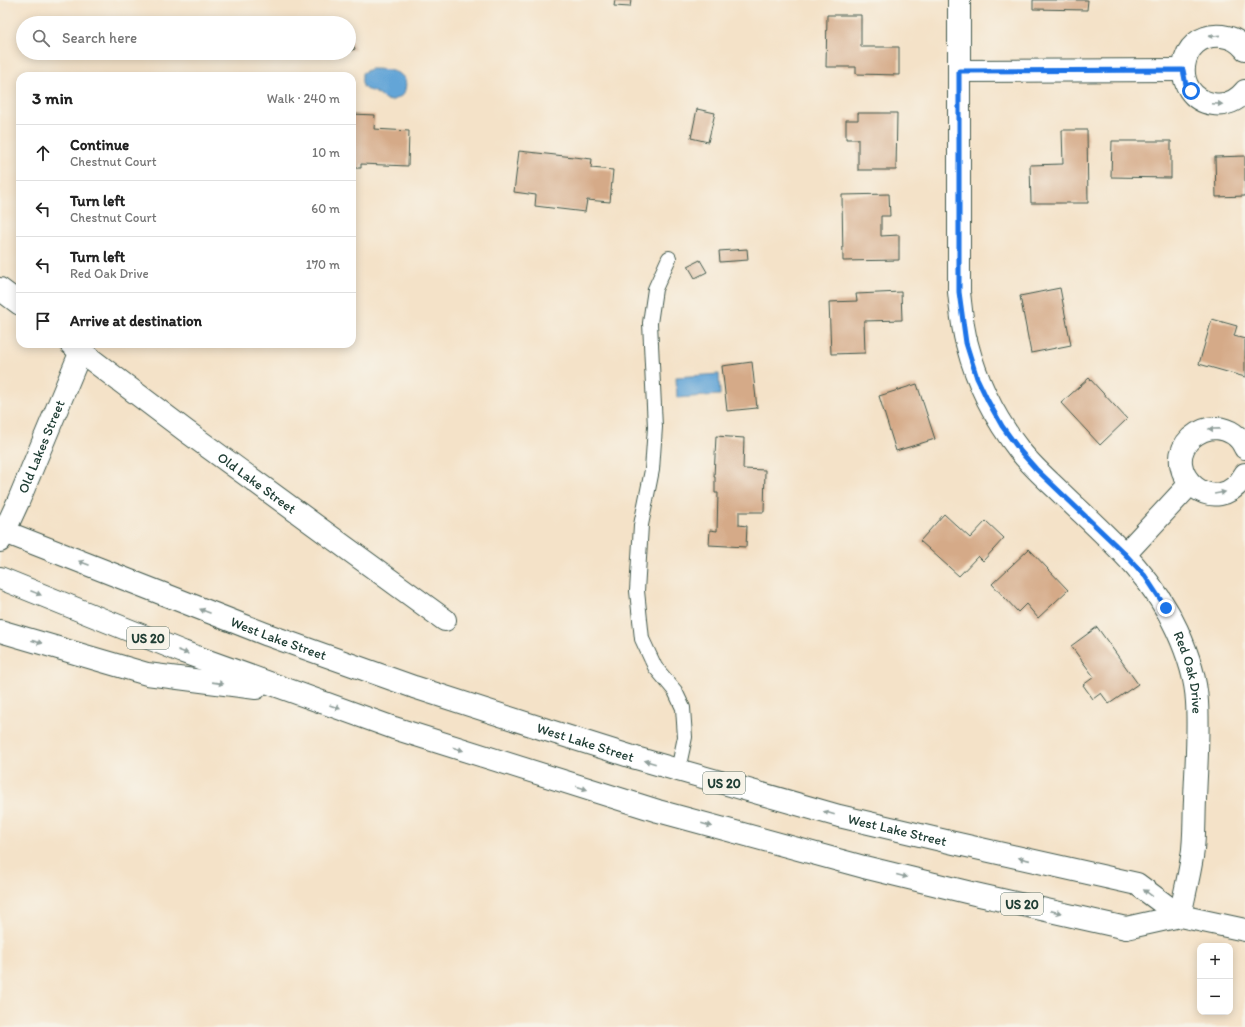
<!DOCTYPE html>
<html lang="en">
<head>
<meta charset="utf-8">
<style>
  body { margin:0; font-family:Itim,sans-serif; background:#f6f6f6; color:#222 }
  .controls { position:absolute; right:12px; bottom:12px; display:grid; overflow:hidden; border-radius:8px; box-shadow:0 2px 10px #0003 }
  .controls button { width:36px; height:36px; display:grid; place-items:center; padding:0; border:0; border-bottom:1px solid #e0e0e0; background:#fff; color:#222; font:20px sans-serif }
  .stop { position:absolute; width:12px; height:12px; margin:-9px; border:3px solid #1a73e8; border-radius:50%; background:#fff }
  .stop.end { background:#1a73e8; border-color:#fff; box-shadow:0 1px 4px #0008 }
  .list { margin:0; padding:0; list-style:none }
  h2 { display:flex; justify-content:space-between; align-items:center; height:52px; margin:0; padding:0 16px; font-size:17px }
  h2 small { font-size:13px; font-weight:400; color:#767676 }
  .list li { display:grid; grid-template-columns:26px 1fr auto; gap:12px; align-items:center; box-sizing:border-box; height:56px; padding:0 16px; border-top:1px solid #e0e0e0 }
  .list b { display:block; font-size:15px; white-space:nowrap }
  .list p { margin:0; font-size:13px; white-space:nowrap; color:#767676 }
  .list em { font-size:13px; font-style:normal; color:#767676 }
  .icon { flex:none; width:22px; height:22px; fill:none; stroke:currentColor; stroke-width:2; stroke-linecap:round; stroke-linejoin:round }
  .map { position:relative; flex:none; width:1245px; height:1027px; overflow:hidden }
  .search { position:absolute; background:#fff; box-shadow:0 2px 10px #0003; left:16px; top:16px; width:340px; height:44px; display:flex; align-items:center; gap:10px; box-sizing:border-box; padding:0 14px; border-radius:22px; color:#767676; font-size:15px }
  .panel { position:absolute; background:#fff; box-shadow:0 2px 10px #0003; left:16px; top:72px; width:340px; height:276px; border-radius:12px }
  .map>svg:first-child { display:block }
  .water { fill:#63a5d7; stroke:#417186 }
  .building { fill:#d5aa88 }
  .lines { fill:none; stroke-linecap:round; stroke-linejoin:round }
  .lane-casing { stroke:#3f564a; stroke-width:16 }
  .street-casing { stroke:#3f564a; stroke-width:24 }
  .highway-casing { stroke:#3f564a; stroke-width:24 }
  .lane { stroke:#fff; stroke-width:14 }
  .street { stroke:#fff; stroke-width:22 }
  .highway { stroke:#fff; stroke-width:22 }
  .oneway { fill:#8f9e9a }
  .route { stroke:#1a73e8; stroke-width:5 }
  .labels { text-anchor:middle; stroke-width:3; stroke-linejoin:round; paint-order:stroke }
  .shield { fill:#f7f3e8; stroke:#60746a; stroke-width:1 }
  .shield-label { font-size:13px; font-weight:bold; fill:#1f3d34 }
  .street-label { font-size:14px; fill:#1f3d34; stroke:#f7f3e8 }
</style>
</head>
<body>
<div class="map">
<svg width="1245" height="1027" viewBox="0 0 1245 1027">
  <rect width="100%" height="100%" fill="#f7f3e8"/>
  <filter id="ink" filterUnits="userSpaceOnUse"><feTurbulence type="fractalNoise" baseFrequency=".025" numOctaves="2"/><feDisplacementMap in="SourceGraphic" scale="8" xChannelSelector="R" yChannelSelector="G"/><feConvolveMatrix kernelMatrix="1 2 1 2 8 2 1 2 1" color-interpolation-filters="sRGB"/></filter>
  <filter id="wash" filterUnits="userSpaceOnUse"><feTurbulence type="fractalNoise" baseFrequency=".012" numOctaves="4" result="noise"/><feDisplacementMap in="SourceGraphic" scale="16" xChannelSelector="R" yChannelSelector="G"/><feGaussianBlur stdDeviation="0.9" result="paint"/><feColorMatrix in="noise" values="0 0 0 0 0 0 0 0 0 0 0 0 0 0 0 0 0 1.4 0 .05"/><feComposite in="paint" operator="in"/></filter>
  <g filter="url(#wash)">
    <rect width="100%" height="100%" fill="#f4e2c8"/>
    <!-- water -->
    <path class="water" d="M370,69C386,69 415,70 403,95L391,101C383,100 381,95 374,92C370,90 365,91 363,86C361,82 362,77 362,73Z
      M719,374L720,395L677,398L676,377Z"/>
    <g id="blocks">
      <!-- building -->
      <path class="building" d="M615,0H631L630,7L614,6Z
        M1033,0H1088L1087,10L1033,9Z
        M827,15H861V47H899V75L856,74V67H826Z
        M349,36L355,49L349,51Z
        M697,109L715,113L708,142L691,138Z
        M858,113H897L896,170H858V139H846V120H858Z
        M352,114L375,115L374,129L409,131L408,166L361,164V168H352Z
        M1062,130H1087L1088,203H1031L1030,165L1063,164Z
        M1112,141H1171V178L1111,177Z
        M519,151L592,159L591,168L613,170L610,202L587,200L585,212L535,206L536,195L514,192Z
        M1245,156V196L1216,197L1215,157Z
        M889,194L890,216H881V236L899,235V260L843,261L842,195Z
        M747,249L748,260L720,262L719,251Z
        M700,260L707,272L695,278L688,266Z
        M1060,288L1071,345L1031,353L1020,296Z
        M901,292L902,320L864,321L865,353L831,354L829,302L857,301L856,294Z
        M1212,319L1237,326L1234,336L1245,339V377L1199,364Z
        M752,362L757,408L727,411L722,366Z
        M1089,378L1127,419L1100,445L1061,403Z
        M917,384L935,439L896,451L879,396Z
        M716,436L744,438L743,469L765,470L764,512H739V525L747,526L746,547L709,545L710,530L717,531L718,493H715V477H714Z
        M944,514L970,538L986,521L1004,538L983,561L978,556L959,576L920,541Z
        M1029,549L1068,590L1038,618L1026,604L1018,612L992,584Z
        M1097,627L1138,684L1109,704L1101,693L1093,699L1083,685L1094,677L1071,646Z"/>
    </g>
  </g>
  <g filter="url(#ink)">
    <use href="#blocks" fill-opacity="0" stroke="#3f564a" stroke-width="1"/>
    <g class="lines">
      <defs>
        <path id="lane" d="M669,258L655,289L650,323L655,427L652,470L641,525L637,591L642,639L655,667L675,691L683,708L685,737L678,770"/>
        <g id="street">
          <path id="s1" d="M959,0V292C961,309 962,327 967,344C977,383 995,419 1020,451C1031,465 1044,477 1057,489C1102,533 1151,572 1177,630C1187,652 1196,678 1197,702C1199,734 1196,768 1195,800C1194,819 1195,839 1192,857C1189,877 1184,896 1180,916"/>
          <path d="M1245,49C1239,41 1231,37 1222,36C1177,31 1169,97 1213,104C1225,106 1237,101 1245,91"/>
          <path d="M959,71L1183,70"/>
          <path d="M0,289L20,304"/>
          <path id="s2" d="M71,344L186,431L445,620"/>
          <path d="M1245,448C1240,436 1229,429 1216,428C1207,428 1198,432 1191,438C1157,471 1217,524 1245,474"/>
          <path id="s3" d="M0,541L18,502L81,351"/>
          <path d="M1125,554L1190,484"/>
        </g>
        <g id="highway">
          <path id="s4" d="M0,530L268,635L414,687L550,731L636,758L839,816L954,843L1137,884L1180,916L1245,930"/>
          <path d="M0,578L183,652L394,728L658,811L864,867L975,894L1126,928L1180,916"/>
          <path d="M0,631L147,674L256,688"/>
        </g>
      </defs>
      <!-- lane casing -->
      <use href="#lane" class="lane-casing"/>
      <!-- street casing -->
      <use href="#street" class="street-casing"/>
      <!-- highway casing -->
      <use href="#highway" class="highway-casing"/>
      <!-- lane -->
      <use href="#lane" class="lane"/>
      <!-- street -->
      <use href="#street" class="street"/>
      <!-- highway -->
      <use href="#highway" class="highway"/>
    </g>
    <!-- one-way arrows -->
    <defs><path id="oneway-solid" d="M-6-.8H1V-3.2L6.5 0L1 3.2V.8H-6Z"/></defs>
    <g class="oneway">
      <use href="#oneway-solid" transform="translate(1214 36) rotate(174)"/>
      <use href="#oneway-solid" transform="translate(1217 104) rotate(2)"/>
      <use href="#oneway-solid" transform="translate(1214 429) rotate(179)"/>
      <use href="#oneway-solid" transform="translate(1220 493) rotate(-10)"/>
      <use href="#oneway-solid" transform="translate(84 563) rotate(-159)"/>
      <use href="#oneway-solid" transform="translate(36 593) rotate(22)"/>
      <use href="#oneway-solid" transform="translate(205 611) rotate(-159)"/>
      <use href="#oneway-solid" transform="translate(37 642) rotate(16)"/>
      <use href="#oneway-solid" transform="translate(183 652) rotate(21)"/>
      <use href="#oneway-solid" transform="translate(218 683) rotate(8)"/>
      <use href="#oneway-solid" transform="translate(335 707) rotate(20)"/>
      <use href="#oneway-solid" transform="translate(458 749) rotate(18)"/>
      <use href="#oneway-solid" transform="translate(650 762) rotate(-164)"/>
      <use href="#oneway-solid" transform="translate(582 788) rotate(17)"/>
      <use href="#oneway-solid" transform="translate(829 813) rotate(-164)"/>
      <use href="#oneway-solid" transform="translate(707 825) rotate(16)"/>
      <use href="#oneway-solid" transform="translate(1024 859) rotate(-167)"/>
      <use href="#oneway-solid" transform="translate(902 876) rotate(14)"/>
      <use href="#oneway-solid" transform="translate(1148 893) rotate(-144)"/>
      <use href="#oneway-solid" transform="translate(1056 912) rotate(13)"/>
    </g>
  </g>
  <g class="lines" filter="url(#ink)">
    <!-- route -->
    <path class="route" d="M1166,608L1145,576L1125,554L1036,469L1021,452L1002,426L988,401L977,378L966,343L959,292V71L1183,70L1186,85L1191,91"/>
  </g>
  <g class="labels">
    <!-- shield labels -->
    <g class="shield">
      <rect x="127" y="627" width="42" height="22" rx="3"/>
      <rect x="703" y="772" width="42" height="22" rx="3"/>
      <rect x="1001" y="893" width="42" height="22" rx="3"/>
    </g>
    <g class="shield-label">
      <text x="148" y="643">US 20</text>
      <text x="724" y="788">US 20</text>
      <text x="1022" y="909">US 20</text>
    </g>
    <!-- street labels -->
    <g class="street-label">
      <text dy="5" stroke="none"><textPath href="#s3" startOffset="103">Old Lakes Street</textPath></text>
      <text dy="5" stroke="none"><textPath href="#s2" startOffset="232">Old Lake Street</textPath></text>
      <text dy="5" stroke="none"><textPath href="#s4" startOffset="299">West Lake Street</textPath></text>
      <text dy="5" stroke="none"><textPath href="#s1" startOffset="749">Red Oak Drive</textPath></text>
      <text dy="5" stroke="none"><textPath href="#s4" startOffset="623">West Lake Street</textPath></text>
      <text dy="5" stroke="none"><textPath href="#s4" startOffset="947">West Lake Street</textPath></text>
    </g>
  </g>
</svg>
<div class="controls">
<button>+</button>
<button>−</button>
</div>
<div class="stop" style="left:1191px;top:91px"></div>
<div class="stop end" style="left:1166px;top:608px"></div>
<div class="search"><svg class="icon" aria-label="search" viewBox="0 0 24 24"><circle cx="10" cy="10" r="6"/><path d="M15 15l6 6"/></svg>Search here</div>
<section class="panel">
<h2>3 min<small>Walk · 240 m</small></h2>
<ul class="list">
<li><svg class="icon" aria-label="ahead" viewBox="0 0 24 24"><path d="M12 20V5M6 11l6-6 6 6"/></svg><div><b>Continue</b><p>Chestnut Court</p></div><em>10 m</em></li>
<li><svg class="icon" aria-label="left" viewBox="0 0 24 24"><path d="M17 20v-9H6M10 6l-5 5 5 5"/></svg><div><b>Turn left</b><p>Chestnut Court</p></div><em>60 m</em></li>
<li><svg class="icon" aria-label="left" viewBox="0 0 24 24"><path d="M17 20v-9H6M10 6l-5 5 5 5"/></svg><div><b>Turn left</b><p>Red Oak Drive</p></div><em>170 m</em></li>
<li><svg class="icon" aria-label="arrive" viewBox="0 0 24 24"><path d="M6 21V4h12l-3 4 3 4H6"/></svg><div><b>Arrive at destination</b></div></li>
</ul>
</section>
</div>
</body>
</html>
